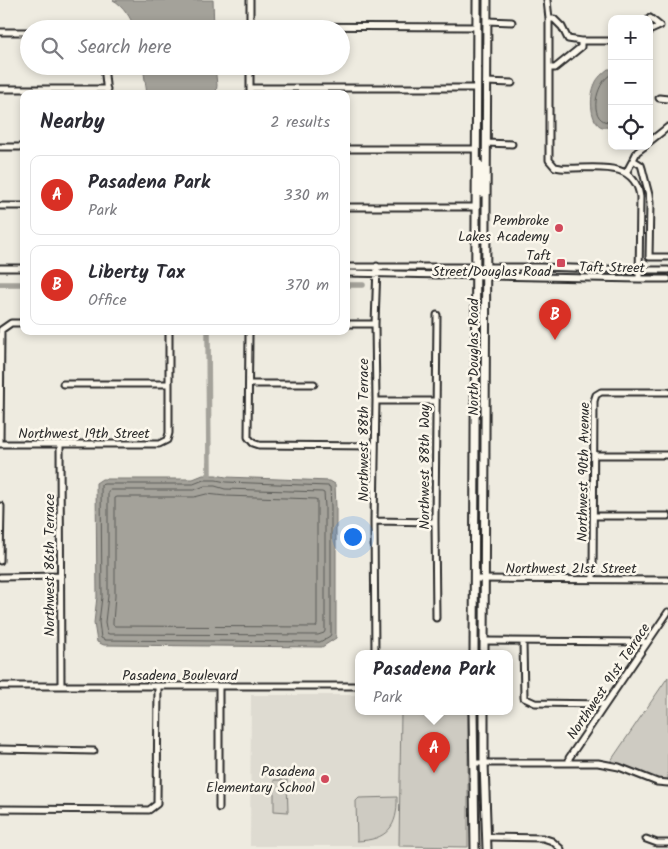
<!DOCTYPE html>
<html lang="en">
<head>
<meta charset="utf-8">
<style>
  body { margin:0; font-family:Kalam,sans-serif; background:#f7f7f7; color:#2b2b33 }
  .controls { position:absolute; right:15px; top:15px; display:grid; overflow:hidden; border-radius:10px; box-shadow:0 2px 8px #0003 }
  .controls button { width:45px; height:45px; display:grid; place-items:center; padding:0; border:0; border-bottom:1px solid #e1e1e2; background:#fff; color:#2b2b33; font:25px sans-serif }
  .you { position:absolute; left:352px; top:536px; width:18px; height:18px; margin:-12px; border:4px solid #fff; border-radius:50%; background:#1a73e8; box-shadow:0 0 0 8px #1a73e833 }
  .badge { display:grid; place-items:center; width:32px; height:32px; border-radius:50%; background:#d93025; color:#fff; font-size:16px; font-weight:700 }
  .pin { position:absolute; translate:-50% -41px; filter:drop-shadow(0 1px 2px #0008) }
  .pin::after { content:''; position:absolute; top:26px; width:18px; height:15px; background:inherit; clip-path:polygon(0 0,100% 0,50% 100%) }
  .popup { position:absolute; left:355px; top:650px; width:158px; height:65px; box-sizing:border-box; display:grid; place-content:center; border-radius:10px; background:#fff; filter:drop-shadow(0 1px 4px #0005); font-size:16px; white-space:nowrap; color:#7c7c81 }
  .popup b { font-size:19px; color:#2b2b33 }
  .popup::after { content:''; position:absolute; left:50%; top:100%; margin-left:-10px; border:10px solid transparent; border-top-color:#fff }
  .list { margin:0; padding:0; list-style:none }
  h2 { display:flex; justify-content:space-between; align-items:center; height:65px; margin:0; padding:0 20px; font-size:21px }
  h2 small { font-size:16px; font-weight:400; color:#7c7c81 }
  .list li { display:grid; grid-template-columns:32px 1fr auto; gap:15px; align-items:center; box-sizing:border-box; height:80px; margin:0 10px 10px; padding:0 10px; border:1px solid #e1e1e2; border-radius:10px }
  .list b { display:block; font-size:19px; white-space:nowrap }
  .list p { margin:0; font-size:16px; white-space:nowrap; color:#7c7c81 }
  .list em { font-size:16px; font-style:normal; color:#7c7c81 }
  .icon { flex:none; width:28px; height:28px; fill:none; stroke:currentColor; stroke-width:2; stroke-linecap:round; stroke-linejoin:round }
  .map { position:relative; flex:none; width:668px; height:849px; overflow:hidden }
  .search { position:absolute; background:#fff; box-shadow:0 2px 8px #0003; left:20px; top:20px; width:330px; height:55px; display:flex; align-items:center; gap:12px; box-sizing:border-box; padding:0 18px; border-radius:28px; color:#7c7c81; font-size:19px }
  .panel { position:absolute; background:#fff; box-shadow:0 2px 8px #0003; left:20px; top:90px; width:330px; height:245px; border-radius:10px }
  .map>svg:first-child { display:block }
  .built { fill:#dedbd1 }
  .green { fill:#cecbc2; stroke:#7c7b76 }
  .water { fill:#a4a29a; stroke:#74726e }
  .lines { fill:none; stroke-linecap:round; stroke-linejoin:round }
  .shore { stroke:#5b5b57; stroke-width:1 }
  .canal { stroke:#a4a29a; stroke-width:5.5 }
  .minor-casing { stroke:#2b2b2b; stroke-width:9 }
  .major-casing { stroke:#2b2b2b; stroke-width:11 }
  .minor { stroke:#fbf7ec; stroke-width:5 }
  .major { stroke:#fbf7ec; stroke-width:7 }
  .poi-dot { fill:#d1495b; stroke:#fbf7ec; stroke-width:2 }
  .labels { text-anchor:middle; stroke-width:5; stroke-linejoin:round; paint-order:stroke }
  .poi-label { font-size:14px; fill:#2b2b2b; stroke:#fbf7ec; text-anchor:end }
  .street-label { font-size:14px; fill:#2b2b2b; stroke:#fbf7ec }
</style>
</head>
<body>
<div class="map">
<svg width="668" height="849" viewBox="0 0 668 849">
  <rect width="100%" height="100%" fill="#eeebe0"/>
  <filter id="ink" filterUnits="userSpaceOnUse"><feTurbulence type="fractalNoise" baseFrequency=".02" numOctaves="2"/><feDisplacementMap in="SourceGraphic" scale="10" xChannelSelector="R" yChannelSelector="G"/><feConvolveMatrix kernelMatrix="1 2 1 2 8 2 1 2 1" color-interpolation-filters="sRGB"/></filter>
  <g filter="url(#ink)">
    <!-- built -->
    <path class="built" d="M251,695H359V712H401L399,846H250Z"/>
    <!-- green -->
    <path class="green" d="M668,677V783L608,765Z
      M401,712H468V847L399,846Z
      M274,780H287L288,812L274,811Z
      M397,797C398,827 387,840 357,841L356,801L359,798Z"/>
    <!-- water -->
    <path class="water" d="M113,0H213L214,29H135C131,18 123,5 113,0Z
      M143,66H215L217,85L216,94H147Z
      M608,69H612V127C608,127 603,128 600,126C589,119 590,94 595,84C597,78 603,73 608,69Z
      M203,475H216L226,477L330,481L335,484L336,507V638L322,647L104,645L97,642L94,623L97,597L96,483L102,479H193Z"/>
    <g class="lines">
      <!-- shore -->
      <path class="shore" d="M612,74C598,79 588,114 604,121C606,122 610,122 612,122
        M204,480H216L226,482L328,486L330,487L331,507V634L330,636L320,642L105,640L101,638L99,622L102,597L101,485L104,484H193Z
        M205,486H215L225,489L322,492L324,493L325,507V631L324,633L318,635L109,634L107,633L105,622L108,596V491L110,490H194Z
        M207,494L225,496L315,499L317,500V625L316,627L115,626L113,625V622L115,596V498L117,497H194Z"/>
      <!-- canal -->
      <path class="canal" d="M0,284H24
        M346,285H363
        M208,331L209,475"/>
      <defs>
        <path id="minor" d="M547,0L549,19V160L555,167L561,168C589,170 635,157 640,197L639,279
          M549,19H554L562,27L568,39L581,41H612
          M649,19L650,18L660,26L649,31
          M487,21L512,22
          M250,26L477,27
          M250,29V0
          M0,32H29
          M104,66L107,94
          M549,68H555L581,47V41
          M486,82L512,83
          M250,88H476
          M0,89H107
          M250,94V66
          M659,98L668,99
          M649,142L668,127
          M486,143L512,144
          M645,146L637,152L633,160L641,165L642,168L649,195L650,203L649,257H668
          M0,147H24
          M346,149H476
          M626,173L633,160
          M0,206H24
          M346,207H476
          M346,267H539L639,270H668
          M0,268H24
          M346,273L639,279H668
          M24,323H11L1,330L0,444H159L167,440L169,433V331
          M346,324H375
          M250,331L249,335L248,437L253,443L259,445L374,446
          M63,384H169
          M249,384H314
          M376,401H435
          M60,445L61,686
          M594,455H668
          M594,516H668
          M374,521L435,522
          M0,561L1,506
          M0,577L61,576
          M475,579L668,580
          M593,579L594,401L596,395L601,392H668
          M436,618L435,522L437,315
          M484,641L647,642
          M523,642L524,698L535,703L605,704
          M375,654L374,521L376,401L375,324L377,266
          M0,686H359
          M0,749L94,751
          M474,763H598L619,767L657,782L668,783
          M569,763V758L668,612
          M219,808V686
          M0,809L149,810L157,804L158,686
          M487,837L543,838L552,841L561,849
          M646,839L657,843H668"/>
        <path id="major" d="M479,164L481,171V193
          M474,654L477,0
          M484,654L487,0
          M473,712L475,849
          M484,712V763L487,849"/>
      </defs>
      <!-- minor casing -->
      <use href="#minor" class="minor-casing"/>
      <!-- major casing -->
      <use href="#major" class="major-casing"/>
      <!-- minor -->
      <use href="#minor" class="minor"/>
      <!-- major -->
      <use href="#major" class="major"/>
    </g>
  </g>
  <!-- markers -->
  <g class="poi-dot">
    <circle cx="559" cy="228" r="5"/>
    <rect x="556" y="258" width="10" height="10" rx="2.5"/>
    <circle cx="325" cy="779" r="5"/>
  </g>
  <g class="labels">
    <!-- poi labels -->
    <g class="poi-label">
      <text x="549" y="225">Pembroke<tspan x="549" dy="16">Lakes Academy</tspan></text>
      <text x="551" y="260">Taft<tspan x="551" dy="16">Street/Douglas Road</tspan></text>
      <text x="315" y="776">Pasadena<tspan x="315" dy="16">Elementary School</tspan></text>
    </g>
    <!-- street labels -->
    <g class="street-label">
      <text transform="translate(612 267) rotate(1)" y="5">Taft Street</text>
      <text transform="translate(473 357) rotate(-90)" y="5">North Douglas Road</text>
      <text transform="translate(363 430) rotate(-90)" y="5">Northwest 88th Terrace</text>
      <text x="84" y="438">Northwest 19th Street</text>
      <text transform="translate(424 467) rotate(-90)" y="5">Northwest 88th Way</text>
      <text transform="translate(583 472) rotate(-89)" y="5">Northwest 90th Avenue</text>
      <text transform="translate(49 565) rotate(-90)" y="5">Northwest 86th Terrace</text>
      <text x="571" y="573">Northwest 21st Street</text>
      <text x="180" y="680">Pasadena Boulevard</text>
      <text transform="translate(608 681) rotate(-56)" y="5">Northwest 91st Terrace</text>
    </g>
  </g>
</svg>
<div class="controls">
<button>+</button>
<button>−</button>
<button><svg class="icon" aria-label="locate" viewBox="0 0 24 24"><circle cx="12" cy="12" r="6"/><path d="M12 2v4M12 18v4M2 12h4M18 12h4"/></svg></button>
</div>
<div class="you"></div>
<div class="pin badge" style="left:434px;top:773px">A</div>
<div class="popup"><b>Pasadena Park</b>Park</div>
<div class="pin badge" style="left:555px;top:340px">B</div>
<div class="search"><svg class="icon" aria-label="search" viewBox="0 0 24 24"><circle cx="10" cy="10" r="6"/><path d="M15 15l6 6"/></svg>Search here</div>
<section class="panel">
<h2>Nearby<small>2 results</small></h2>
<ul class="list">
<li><span class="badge">A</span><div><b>Pasadena Park</b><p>Park</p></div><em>330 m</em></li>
<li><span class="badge">B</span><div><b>Liberty Tax</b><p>Office</p></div><em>370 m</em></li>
</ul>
</section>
</div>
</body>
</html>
